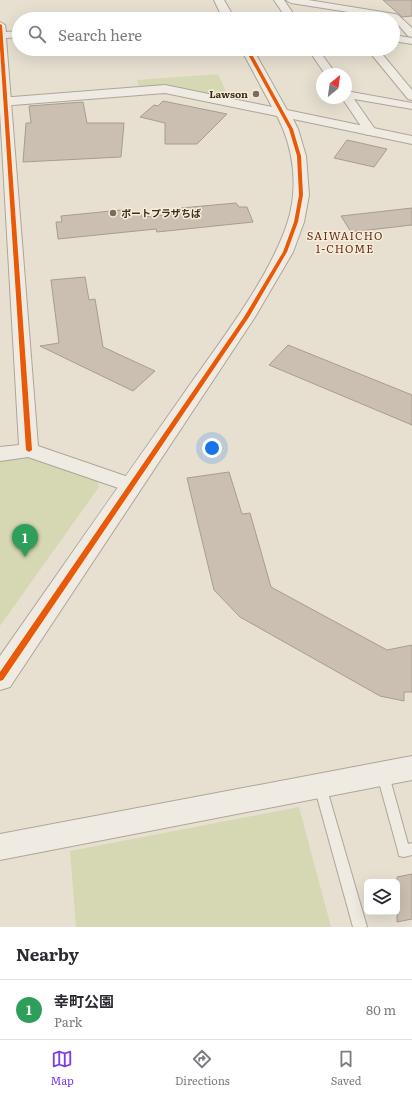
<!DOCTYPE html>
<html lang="en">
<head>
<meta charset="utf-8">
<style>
  body { margin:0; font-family:Literata,"Noto Sans JP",serif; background:#f7f7f7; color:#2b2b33 }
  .controls { position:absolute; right:12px; bottom:12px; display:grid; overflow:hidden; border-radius:6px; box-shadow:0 4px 16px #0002 }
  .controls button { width:36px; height:36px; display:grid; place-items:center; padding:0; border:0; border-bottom:1px solid #e1e1e2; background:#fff; color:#2b2b33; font:20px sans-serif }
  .compass { position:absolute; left:316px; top:68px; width:36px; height:36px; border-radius:50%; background:#fff; box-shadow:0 4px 16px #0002; rotate:29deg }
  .you { position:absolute; left:212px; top:448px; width:14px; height:14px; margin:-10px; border:3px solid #fff; border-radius:50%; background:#1a73e8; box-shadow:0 0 0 6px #1a73e833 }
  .badge { display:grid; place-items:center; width:26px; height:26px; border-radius:50%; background:#7c3aed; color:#fff; font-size:13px; font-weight:700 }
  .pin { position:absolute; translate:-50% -33px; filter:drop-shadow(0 1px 2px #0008) }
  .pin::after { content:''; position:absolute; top:21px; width:14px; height:12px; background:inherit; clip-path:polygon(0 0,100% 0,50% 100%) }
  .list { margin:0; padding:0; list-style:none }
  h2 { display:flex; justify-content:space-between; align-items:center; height:52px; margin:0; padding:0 16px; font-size:17px }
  h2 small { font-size:13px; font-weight:400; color:#7c7c81 }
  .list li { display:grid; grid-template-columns:26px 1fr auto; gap:12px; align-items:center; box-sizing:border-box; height:60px; padding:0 16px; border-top:1px solid #e1e1e2 }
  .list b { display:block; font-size:15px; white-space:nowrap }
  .list p { margin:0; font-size:13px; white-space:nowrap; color:#7c7c81 }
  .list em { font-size:13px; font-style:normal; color:#7c7c81 }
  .icon { flex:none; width:22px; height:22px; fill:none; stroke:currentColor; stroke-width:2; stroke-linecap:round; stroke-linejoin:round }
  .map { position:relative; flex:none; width:412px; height:927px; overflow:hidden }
  .search { position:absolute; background:#fff; box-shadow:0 4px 16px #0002; left:12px; right:12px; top:12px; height:44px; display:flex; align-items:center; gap:10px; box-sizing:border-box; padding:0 14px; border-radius:22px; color:#7c7c81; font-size:15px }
  .sheet { height:112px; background:#fff }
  nav { display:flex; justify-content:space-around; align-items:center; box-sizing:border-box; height:56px; border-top:1px solid #e1e1e2; background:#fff; font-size:11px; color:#7c7c81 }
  nav a { display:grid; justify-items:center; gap:2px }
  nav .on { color:#7c3aed }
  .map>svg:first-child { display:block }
  .green { fill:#d6d7b3 }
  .building { fill:#cbbfb2; stroke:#a89c90 }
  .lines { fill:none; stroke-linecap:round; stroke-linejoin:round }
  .service-casing { stroke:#ada599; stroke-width:2 }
  .minor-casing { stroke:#ada599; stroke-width:2 }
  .tertiary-casing { stroke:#ada599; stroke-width:2 }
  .service { fill:#efebe3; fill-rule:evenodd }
  .minor { fill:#efebe3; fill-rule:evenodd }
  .tertiary { fill:#efebe3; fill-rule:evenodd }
  .cycleway-casing { stroke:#f7eed8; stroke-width:2 }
  .cycleway { fill:#e8590c; fill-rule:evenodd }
  .poi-dot { fill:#786c5e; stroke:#f7eed8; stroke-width:1.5 }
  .labels { text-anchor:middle; stroke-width:3; stroke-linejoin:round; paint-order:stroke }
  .far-poi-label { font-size:10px; font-weight:bold; fill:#3d2e20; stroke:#f7eed8; text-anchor:end }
  .far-neighbourhood-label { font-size:11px; letter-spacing:1px; fill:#6b2e1e; stroke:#f7eed8 }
</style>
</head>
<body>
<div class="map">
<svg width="412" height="927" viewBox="0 0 412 927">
  <rect width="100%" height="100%" fill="#e7e0d1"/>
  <!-- green -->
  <path class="green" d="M218,74L230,100L140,89L137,80Z
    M27,456L97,481L99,487L0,626V459Z
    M299,807L331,927H76L70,851Z"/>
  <!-- building -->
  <path class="building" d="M383,0H412V16L402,17Z
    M163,101L227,114L197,144H165V123L140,117L154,105L158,106Z
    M83,102L87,123H124L121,157L23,162L26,123H31L29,106Z
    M347,140L387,149L374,167L334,158Z
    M236,203L239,207H247L253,222L157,232L156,229L58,239L56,222H62L61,216L131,209L132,215L141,214L142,217L183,213L181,208Z
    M412,208V225L351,232L341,216Z
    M85,277L89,300L95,299L103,347L155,371L133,391L40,346L59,343L51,280Z
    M288,345L412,395V425L269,365Z
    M229,472L242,514L250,513L271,587L387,650L412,645V692H404V701L380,696L240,617L214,590L187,478Z
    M412,874V919L397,922V877Z"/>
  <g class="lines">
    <defs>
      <path id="service" d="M383,769L387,771L389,775L408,844L412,843V855L404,857L399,856L398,851L377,775L379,771Z
        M320,780L324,782L326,786L367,927H353L314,786L316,782Z"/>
      <path id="minor" d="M274,0H284L297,19H287Z
        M286,0H308L395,14L398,15L412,28V37L408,36L393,19L291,3Z
        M0,22L5,25L6,32L19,31V37L6,38L38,446L137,480L140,485L137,490L130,492L28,457L0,461V447L19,445L0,111Z
        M393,35L412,38V44L393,41Z
        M308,49H318L336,74H325Z
        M367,49H378L412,90V100L408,99Z
        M346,91L412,103V109L354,99L377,132L375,135H367L342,98H346Z
        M412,756V780L0,860V834Z"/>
      <path id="tertiary" d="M214,0H224L235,19H223Z
        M241,49H253L287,110L412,136V144L293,119L298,129L306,156L309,195L304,222L293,252L255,317L10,687L0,690V656C61,569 121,482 182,396C217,345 267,283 287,224C299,189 294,148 277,116L165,93L0,106V98L165,85L272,107Z"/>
    </defs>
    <!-- service casing -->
    <use href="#service" class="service-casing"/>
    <!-- minor casing -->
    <use href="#minor" class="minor-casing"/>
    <!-- tertiary casing -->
    <use href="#tertiary" class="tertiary-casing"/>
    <!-- service -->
    <use href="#service" class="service"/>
    <!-- minor -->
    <use href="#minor" class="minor"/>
    <!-- tertiary -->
    <use href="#tertiary" class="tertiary"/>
    <defs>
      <path id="cycleway" d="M0,24L2,25L32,450L29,452L26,450L0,49Z
        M245,49H249L293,129L301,156L303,195L298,222L287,252L249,317L3,680L0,681V672L244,317L283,252L294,222L299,195L297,156L289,129Z"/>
    </defs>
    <!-- cycleway casing -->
    <use href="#cycleway" class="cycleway-casing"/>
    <!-- cycleway -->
    <use href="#cycleway" class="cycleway"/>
  </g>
  <!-- markers -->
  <g class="poi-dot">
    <circle cx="256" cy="94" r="4"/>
    <circle cx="113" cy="213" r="4"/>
  </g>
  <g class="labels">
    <!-- far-poi labels -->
    <g class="far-poi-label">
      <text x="248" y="98">Lawson</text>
      <text x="121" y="217" text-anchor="start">ポートプラザちば</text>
    </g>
    <!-- far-neighbourhood labels -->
    <g class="far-neighbourhood-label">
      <text x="345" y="240">SAIWAICHO<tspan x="345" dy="13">1-CHOME</tspan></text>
    </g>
  </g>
</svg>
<div class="controls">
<button><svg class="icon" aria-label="layers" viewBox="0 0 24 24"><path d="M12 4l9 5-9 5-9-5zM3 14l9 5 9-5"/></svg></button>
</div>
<svg class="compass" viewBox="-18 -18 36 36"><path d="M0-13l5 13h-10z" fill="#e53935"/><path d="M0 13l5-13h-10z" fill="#7c7c81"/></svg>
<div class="you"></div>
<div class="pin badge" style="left:25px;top:557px;background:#2e9e5b">1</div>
<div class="search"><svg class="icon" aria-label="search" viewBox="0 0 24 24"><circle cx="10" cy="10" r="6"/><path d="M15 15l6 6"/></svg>Search here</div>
</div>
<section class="sheet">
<h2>Nearby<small></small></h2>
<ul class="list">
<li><span class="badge" style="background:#2e9e5b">1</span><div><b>幸町公園</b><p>Park</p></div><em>80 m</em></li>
</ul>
</section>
<nav>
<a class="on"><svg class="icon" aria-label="map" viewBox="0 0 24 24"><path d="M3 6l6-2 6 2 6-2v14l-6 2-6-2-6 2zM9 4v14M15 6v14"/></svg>Map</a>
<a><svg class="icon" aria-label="directions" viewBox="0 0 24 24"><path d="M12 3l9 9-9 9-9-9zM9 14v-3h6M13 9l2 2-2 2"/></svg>Directions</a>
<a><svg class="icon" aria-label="saved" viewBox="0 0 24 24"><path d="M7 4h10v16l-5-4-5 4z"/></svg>Saved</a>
</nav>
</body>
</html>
